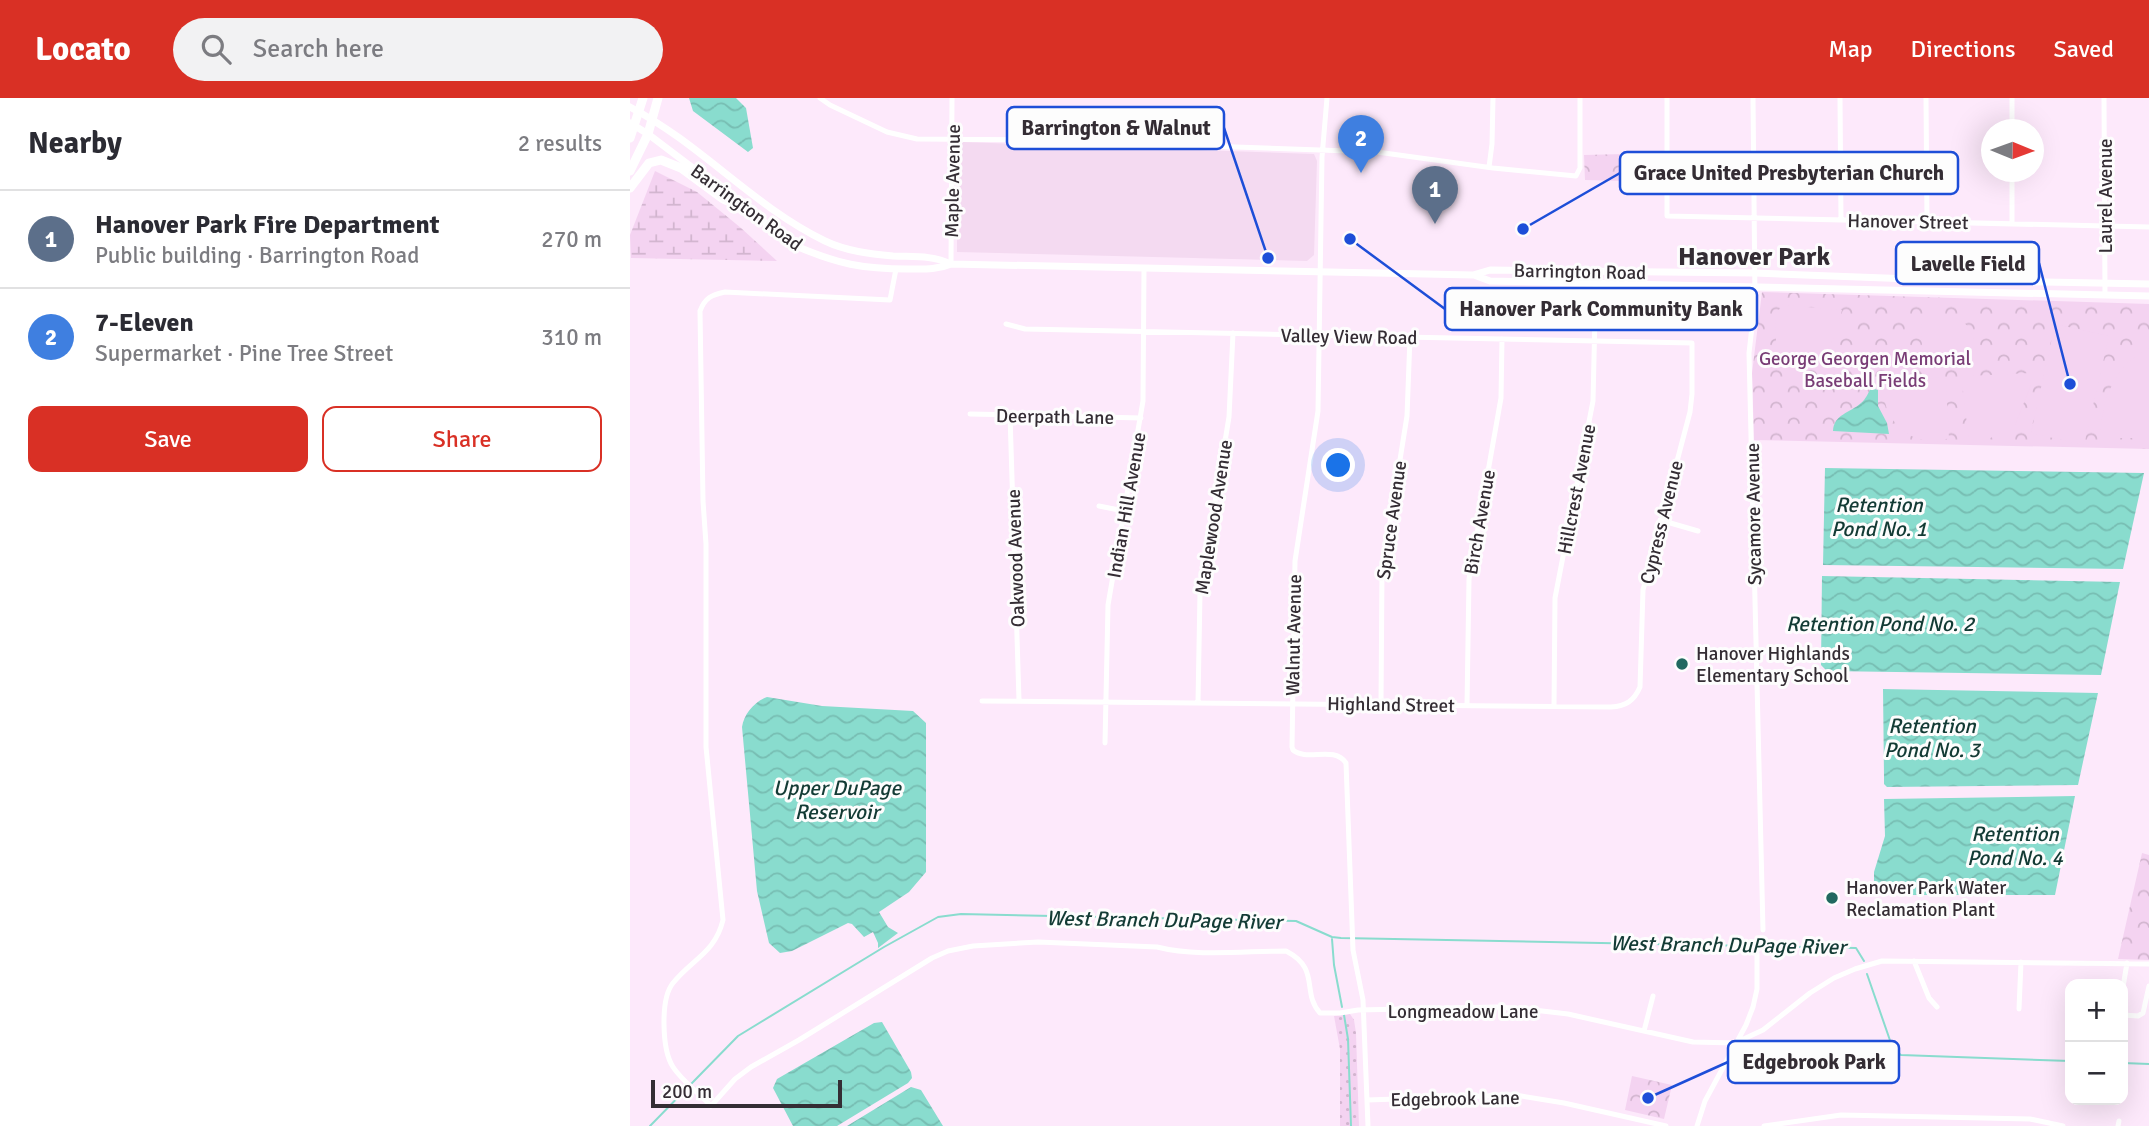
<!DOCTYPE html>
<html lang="en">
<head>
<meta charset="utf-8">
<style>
  body { margin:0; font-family:Signika,sans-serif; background:#f2f2f3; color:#2b2b33 }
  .controls { position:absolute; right:21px; bottom:21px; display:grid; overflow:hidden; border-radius:14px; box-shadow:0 7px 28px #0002 }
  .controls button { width:63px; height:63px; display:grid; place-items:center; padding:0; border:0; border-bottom:2px solid #e1e1e2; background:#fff; color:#2b2b33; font:35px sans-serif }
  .compass { position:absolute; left:1351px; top:21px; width:63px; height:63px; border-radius:50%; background:#fff; box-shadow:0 7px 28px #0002; rotate:91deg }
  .scale { position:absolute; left:21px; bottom:18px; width:191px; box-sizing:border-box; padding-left:7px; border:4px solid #342d34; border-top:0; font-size:19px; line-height:24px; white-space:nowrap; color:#342d34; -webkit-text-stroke:5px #fdfdfd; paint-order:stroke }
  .you { position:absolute; left:709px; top:368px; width:24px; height:24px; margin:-18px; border:5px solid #fff; border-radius:50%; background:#1a73e8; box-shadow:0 0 0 10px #1a73e833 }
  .badge { display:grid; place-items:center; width:46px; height:46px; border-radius:50%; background:#d93025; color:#fff; font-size:23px; font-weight:700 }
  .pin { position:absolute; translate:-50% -58px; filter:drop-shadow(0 2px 4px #0008) }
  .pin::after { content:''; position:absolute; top:37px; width:24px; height:21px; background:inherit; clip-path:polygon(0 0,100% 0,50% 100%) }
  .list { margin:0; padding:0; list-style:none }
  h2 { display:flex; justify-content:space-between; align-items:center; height:91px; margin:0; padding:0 28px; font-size:30px }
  h2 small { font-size:23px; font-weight:400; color:#7c7c81 }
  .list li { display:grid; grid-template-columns:46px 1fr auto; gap:21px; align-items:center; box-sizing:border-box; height:98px; padding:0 28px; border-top:2px solid #e1e1e2 }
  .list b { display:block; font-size:26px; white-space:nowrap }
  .list p { margin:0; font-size:23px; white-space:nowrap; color:#7c7c81 }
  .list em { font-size:23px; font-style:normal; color:#7c7c81 }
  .actions { display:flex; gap:14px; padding:21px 28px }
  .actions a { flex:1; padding:16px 0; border:2px solid #d93025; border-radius:14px; text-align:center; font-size:24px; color:#d93025 }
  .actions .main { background:#d93025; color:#fff }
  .icon { flex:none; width:38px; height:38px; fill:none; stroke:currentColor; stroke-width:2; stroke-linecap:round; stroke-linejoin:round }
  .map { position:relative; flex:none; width:1519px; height:1028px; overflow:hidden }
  header { display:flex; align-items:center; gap:42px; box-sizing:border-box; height:98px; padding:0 35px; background:#d93025; color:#fff }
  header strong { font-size:33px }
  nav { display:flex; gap:38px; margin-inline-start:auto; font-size:24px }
  .search { width:490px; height:63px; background:#f2f2f3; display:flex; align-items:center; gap:18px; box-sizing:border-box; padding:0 24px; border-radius:38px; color:#7c7c81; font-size:26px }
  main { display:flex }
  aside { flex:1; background:#fff }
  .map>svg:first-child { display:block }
  .built { fill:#f4daf1 }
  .grass { fill:url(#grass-dots) }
  .wetland { fill:url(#wetland-marsh) }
  .park { fill:url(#park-crowns) }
  .pitch { fill:#f4d3f1 }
  .water { fill:url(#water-waves) }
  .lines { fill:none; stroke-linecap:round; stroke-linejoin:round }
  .stream { stroke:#89dcce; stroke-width:2 }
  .minor { stroke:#fff; stroke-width:5 }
  .secondary { stroke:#fff; stroke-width:7 }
  .trunk { stroke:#fff; stroke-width:9 }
  .poi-dot { fill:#216960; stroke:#fdfdfd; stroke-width:2.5 }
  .labels { text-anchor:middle; stroke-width:6; stroke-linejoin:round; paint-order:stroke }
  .street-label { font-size:19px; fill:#342d34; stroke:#fdfdfd }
  .park-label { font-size:19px; fill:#793d76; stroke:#fdfdfd }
  .poi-label { font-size:19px; fill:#342d34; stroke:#fdfdfd; text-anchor:start }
  .water-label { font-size:21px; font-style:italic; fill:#133b35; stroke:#fdfdfd }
  .district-label { font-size:26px; font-weight:bold; fill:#342d34; stroke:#fdfdfd }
  .leader { fill:none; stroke:#1d4ed8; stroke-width:2.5 }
  .callout-dot { fill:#1d4ed8; stroke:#fdfdfd; stroke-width:2.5 }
  .callout { fill:#fdfdfd; stroke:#1d4ed8; stroke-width:2.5 }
  .callout-label { font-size:21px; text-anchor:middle; font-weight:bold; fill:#342d34 }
</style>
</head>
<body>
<header>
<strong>Locato</strong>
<div class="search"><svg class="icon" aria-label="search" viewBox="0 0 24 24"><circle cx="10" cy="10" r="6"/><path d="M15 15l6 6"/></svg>Search here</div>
<nav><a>Map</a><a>Directions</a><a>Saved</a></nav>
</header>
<main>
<aside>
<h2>Nearby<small>2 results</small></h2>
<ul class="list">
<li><span class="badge" style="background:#5c6f8a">1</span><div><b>Hanover Park Fire Department</b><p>Public building · Barrington Road</p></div><em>270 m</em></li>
<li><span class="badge" style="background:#3f7fe0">2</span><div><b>7-Eleven</b><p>Supermarket · Pine Tree Street</p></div><em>310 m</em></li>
</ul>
<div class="actions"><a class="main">Save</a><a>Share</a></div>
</aside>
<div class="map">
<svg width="1519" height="1028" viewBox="0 0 1519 1028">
  <defs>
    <pattern id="grass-dots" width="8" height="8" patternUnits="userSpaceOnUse" patternTransform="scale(1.75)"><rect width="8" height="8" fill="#f4d3f1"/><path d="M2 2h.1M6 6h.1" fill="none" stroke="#d2b5cf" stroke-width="1.8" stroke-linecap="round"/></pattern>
    <pattern id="wetland-marsh" width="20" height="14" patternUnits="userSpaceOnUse" patternTransform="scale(1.75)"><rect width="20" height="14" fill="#f4d3f1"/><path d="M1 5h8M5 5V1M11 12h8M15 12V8" fill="none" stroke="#d2b5cf"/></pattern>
    <pattern id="park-crowns" width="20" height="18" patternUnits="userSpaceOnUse" patternTransform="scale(1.75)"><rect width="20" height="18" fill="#f4d3f1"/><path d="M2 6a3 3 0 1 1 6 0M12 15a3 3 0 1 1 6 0" fill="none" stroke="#d2b5cf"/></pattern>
    <pattern id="water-waves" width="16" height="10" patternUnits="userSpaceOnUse" patternTransform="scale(1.75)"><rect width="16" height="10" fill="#89dcce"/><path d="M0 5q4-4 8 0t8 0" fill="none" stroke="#77bdb2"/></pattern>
  </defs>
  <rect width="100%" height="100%" fill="#fde9fb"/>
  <!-- built -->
  <path class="built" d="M333,44L684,56L687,63L684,157L677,163L327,154V52L328,47Z"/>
  <!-- grass -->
  <path class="grass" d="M720,916L724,922L726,935L729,1028H710V951L704,918Z"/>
  <!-- wetland -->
  <path class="wetland" d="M25,73L67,94L111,130L147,163L1,160L0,137Z"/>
  <!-- park -->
  <path class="park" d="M994,56V83L955,82L954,57Z
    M1132,194L1519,206V351L1124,342L1122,275Z
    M1512,755L1519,757V862L1488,861Z
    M1002,978L1042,987L1034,1021L995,1012Z"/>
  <!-- pitch -->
  <path class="pitch" d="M1153,207L1212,212C1201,257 1195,264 1147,269L1145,216Z
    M1308,217C1341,219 1345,235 1347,264L1329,269L1301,272L1294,266L1291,237L1292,219Z
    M1425,226L1479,238L1454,347L1401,335Z
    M1519,250V340H1470C1472,302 1483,268 1519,250Z
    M1400,275L1401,287L1385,327L1351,345L1339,344L1332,284L1338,278Z
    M1309,279L1316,286L1319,340C1287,354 1248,322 1255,288Z"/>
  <!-- water -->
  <path class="water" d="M59,0H106L116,10L123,50L118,54L63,13Z
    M1241,290L1248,292V308L1257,325L1259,336L1203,333C1204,316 1220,315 1231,305C1236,301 1238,295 1241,290Z
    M1195,370L1514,375L1493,471L1193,467Z
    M1192,478L1490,484L1471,577L1197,573L1191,567Z
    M1253,591L1468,595L1448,687L1257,689L1254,686V678Z
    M137,599L192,608L283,613L296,625V774L279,794L249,814L258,829L268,835L248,850V845L243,834L234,839L222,826L218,825L162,853L150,855L139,845L127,793L112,629C114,616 124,604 137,599Z
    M1445,698L1425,797H1269L1251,795L1246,792L1244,786V774L1255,738L1254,701Z
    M252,924L281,974L282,980L278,985L207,1028H163L143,990L147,981L244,925Z
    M281,989L291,992L313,1028H217Z"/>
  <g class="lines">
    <!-- stream -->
    <path class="stream" d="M702,841L704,867L712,909
      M1237,876L1263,951L1271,957L1440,963
      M714,917L718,941L721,1028
      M1493,965L1519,966
      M20,1028L108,938L254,849L308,819L331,816L666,823L702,839L711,840L1226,850L1234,863"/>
    <!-- minor -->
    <path class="minor" d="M190,0L200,7L257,34L287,41L403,42L747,54L863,70L946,78L950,70V0
      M697,0L692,59L688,313L665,463L662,649L663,652C677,664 704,647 716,665L723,852L733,902L738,1028
      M1037,0V118L1519,129
      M1123,0L1125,202L1119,255L1133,832
      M1210,0L1211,122
      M1296,0L1297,124
      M1382,0V32
      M1474,0L1475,197
      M859,69L862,46L863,0
      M1382,74V126
      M321,166L322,0
      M266,171L260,202L95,194C81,197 75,200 70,213L73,403L76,446V649L93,822C85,855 62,861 43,885C30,901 32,952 43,969C52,983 69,995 81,1008L105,981L121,969L169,942L302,860L318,853L343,848L408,844L527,849C566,859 615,853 656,853C691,871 671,894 690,915H710L728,912L867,909L895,911L938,916L1063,944L1105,945L1133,932L1180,895L1204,880L1225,871L1252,863L1519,866
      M340,316L511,320
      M380,317L389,602
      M469,408L494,413
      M1030,422L1068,433
      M352,603L981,609C996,608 1004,603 1010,589L1013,492L1060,314L1062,296V245L395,231L376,226
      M568,604L570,495L599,319L603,235
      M751,605L752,474L777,318L780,239
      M837,607L839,481L871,300L872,241
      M924,608L925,500L963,303L966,174
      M475,645L478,507L513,303L514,170
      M1284,863L1299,900L1307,909
      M1493,889L1497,865
      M1389,911L1391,864
      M1493,917L1508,918L1513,915L1519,888
      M1014,933L1023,898
      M737,1002L885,997L934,1005L1036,1028
      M1067,1028L1075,1003L1116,927L1123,909L1127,891V856
      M1134,1028L1211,1017L1400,1021L1433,1028
      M1488,1028L1489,1023"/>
    <!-- secondary -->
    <path class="secondary" d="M0,9C71,46 123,108 195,143C216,153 240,156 263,158C283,159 302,157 321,166
      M0,25L18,36L166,148C208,166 232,171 278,171C293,171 307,172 321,166L843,177L860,172L1125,175L1308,182L1519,186
      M844,177L860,183L1519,198"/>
    <!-- trunk -->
    <path class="trunk" d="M0,40L13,0
      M0,73L18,36L28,0
      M0,90L19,65L31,62L51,70L93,101L115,111"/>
  </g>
  <!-- markers -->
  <g class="poi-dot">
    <circle cx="1052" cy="566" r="7"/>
    <circle cx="1202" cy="800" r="7"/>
  </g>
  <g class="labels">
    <!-- street labels -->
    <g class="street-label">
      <text transform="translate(322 83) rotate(-89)" y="7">Maple Avenue</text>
      <text transform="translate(1475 98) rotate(-90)" y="7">Laurel Avenue</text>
      <text transform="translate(117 109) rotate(36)" y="7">Barrington Road</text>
      <text transform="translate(1278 123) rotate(1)" y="7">Hanover Street</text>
      <text transform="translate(950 173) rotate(1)" y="7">Barrington Road</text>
      <text transform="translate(719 238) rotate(1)" y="7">Valley View Road</text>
      <text transform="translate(425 318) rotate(1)" y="7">Deerpath Lane</text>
      <text transform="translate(946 391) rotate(-79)" y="7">Hillcrest Avenue</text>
      <text transform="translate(496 407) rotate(-80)" y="7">Indian Hill Avenue</text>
      <text transform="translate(1123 416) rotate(-91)" y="7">Sycamore Avenue</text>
      <text transform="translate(583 419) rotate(-81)" y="7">Maplewood Avenue</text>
      <text transform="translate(761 422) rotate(-82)" y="7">Spruce Avenue</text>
      <text transform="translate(849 424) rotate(-80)" y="7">Birch Avenue</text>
      <text transform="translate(1031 424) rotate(-76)" y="7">Cypress Avenue</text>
      <text transform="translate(385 460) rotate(-92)" y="7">Oakwood Avenue</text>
      <text transform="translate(663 537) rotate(-89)" y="7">Walnut Avenue</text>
      <text transform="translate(761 606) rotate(1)" y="7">Highland Street</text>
      <text x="833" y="920">Longmeadow Lane</text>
      <text transform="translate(825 1000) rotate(-1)" y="7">Edgebrook Lane</text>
    </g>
    <!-- park labels -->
    <g class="park-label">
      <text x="1235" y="267">George Georgen Memorial<tspan x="1235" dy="22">Baseball Fields</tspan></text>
    </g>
    <!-- poi labels -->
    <g class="poi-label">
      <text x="1066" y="562">Hanover Highlands<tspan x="1066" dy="22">Elementary School</tspan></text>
      <text x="1216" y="796">Hanover Park Water<tspan x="1216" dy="22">Reclamation Plant</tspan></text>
    </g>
    <!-- water labels -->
    <g class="water-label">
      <text x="1249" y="414">Retention<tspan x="1249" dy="24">Pond No. 1</tspan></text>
      <text x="1250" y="533">Retention Pond No. 2</text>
      <text x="1302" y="635">Retention<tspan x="1302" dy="24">Pond No. 3</tspan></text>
      <text x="207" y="697">Upper DuPage<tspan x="207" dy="24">Reservoir</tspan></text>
      <text x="1385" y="743">Retention<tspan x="1385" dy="24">Pond No. 4</tspan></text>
      <text transform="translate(534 822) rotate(1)" y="7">West Branch DuPage River</text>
      <text transform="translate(1098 847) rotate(1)" y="7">West Branch DuPage River</text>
    </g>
    <!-- district labels -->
    <g class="district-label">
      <text x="1124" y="167">Hanover Park</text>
    </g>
  </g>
  <!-- callouts -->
  <path class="leader" d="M638 160L594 30M893 131L990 75M1440 286L1409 165M720 141L815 211M1018 1000L1098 964"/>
  <g class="callout-dot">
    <circle cx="638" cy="160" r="7"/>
    <circle cx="893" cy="131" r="7"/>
    <circle cx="1440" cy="286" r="7"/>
    <circle cx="720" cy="141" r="7"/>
    <circle cx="1018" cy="1000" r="7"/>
  </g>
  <g class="callout">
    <rect x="377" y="9" width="217" height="42" rx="7"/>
    <rect x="990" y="54" width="338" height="42" rx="7"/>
    <rect x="1266" y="144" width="143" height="42" rx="7"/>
    <rect x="815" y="190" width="312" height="42" rx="7"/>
    <rect x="1098" y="943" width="171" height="42" rx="7"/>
  </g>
  <g class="callout-label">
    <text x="486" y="37">Barrington &amp; Walnut</text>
    <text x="1159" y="82">Grace United Presbyterian Church</text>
    <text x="1338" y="173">Lavelle Field</text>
    <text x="971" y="218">Hanover Park Community Bank</text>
    <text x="1184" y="971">Edgebrook Park</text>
  </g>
</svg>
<div class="controls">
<button>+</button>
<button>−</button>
</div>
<svg class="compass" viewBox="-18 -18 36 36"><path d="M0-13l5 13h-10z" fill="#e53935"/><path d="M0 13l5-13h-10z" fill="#7c7c81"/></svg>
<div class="scale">200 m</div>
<div class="you"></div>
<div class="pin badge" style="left:805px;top:126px;background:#5c6f8a">1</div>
<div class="pin badge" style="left:731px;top:75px;background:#3f7fe0">2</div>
</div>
</main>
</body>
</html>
